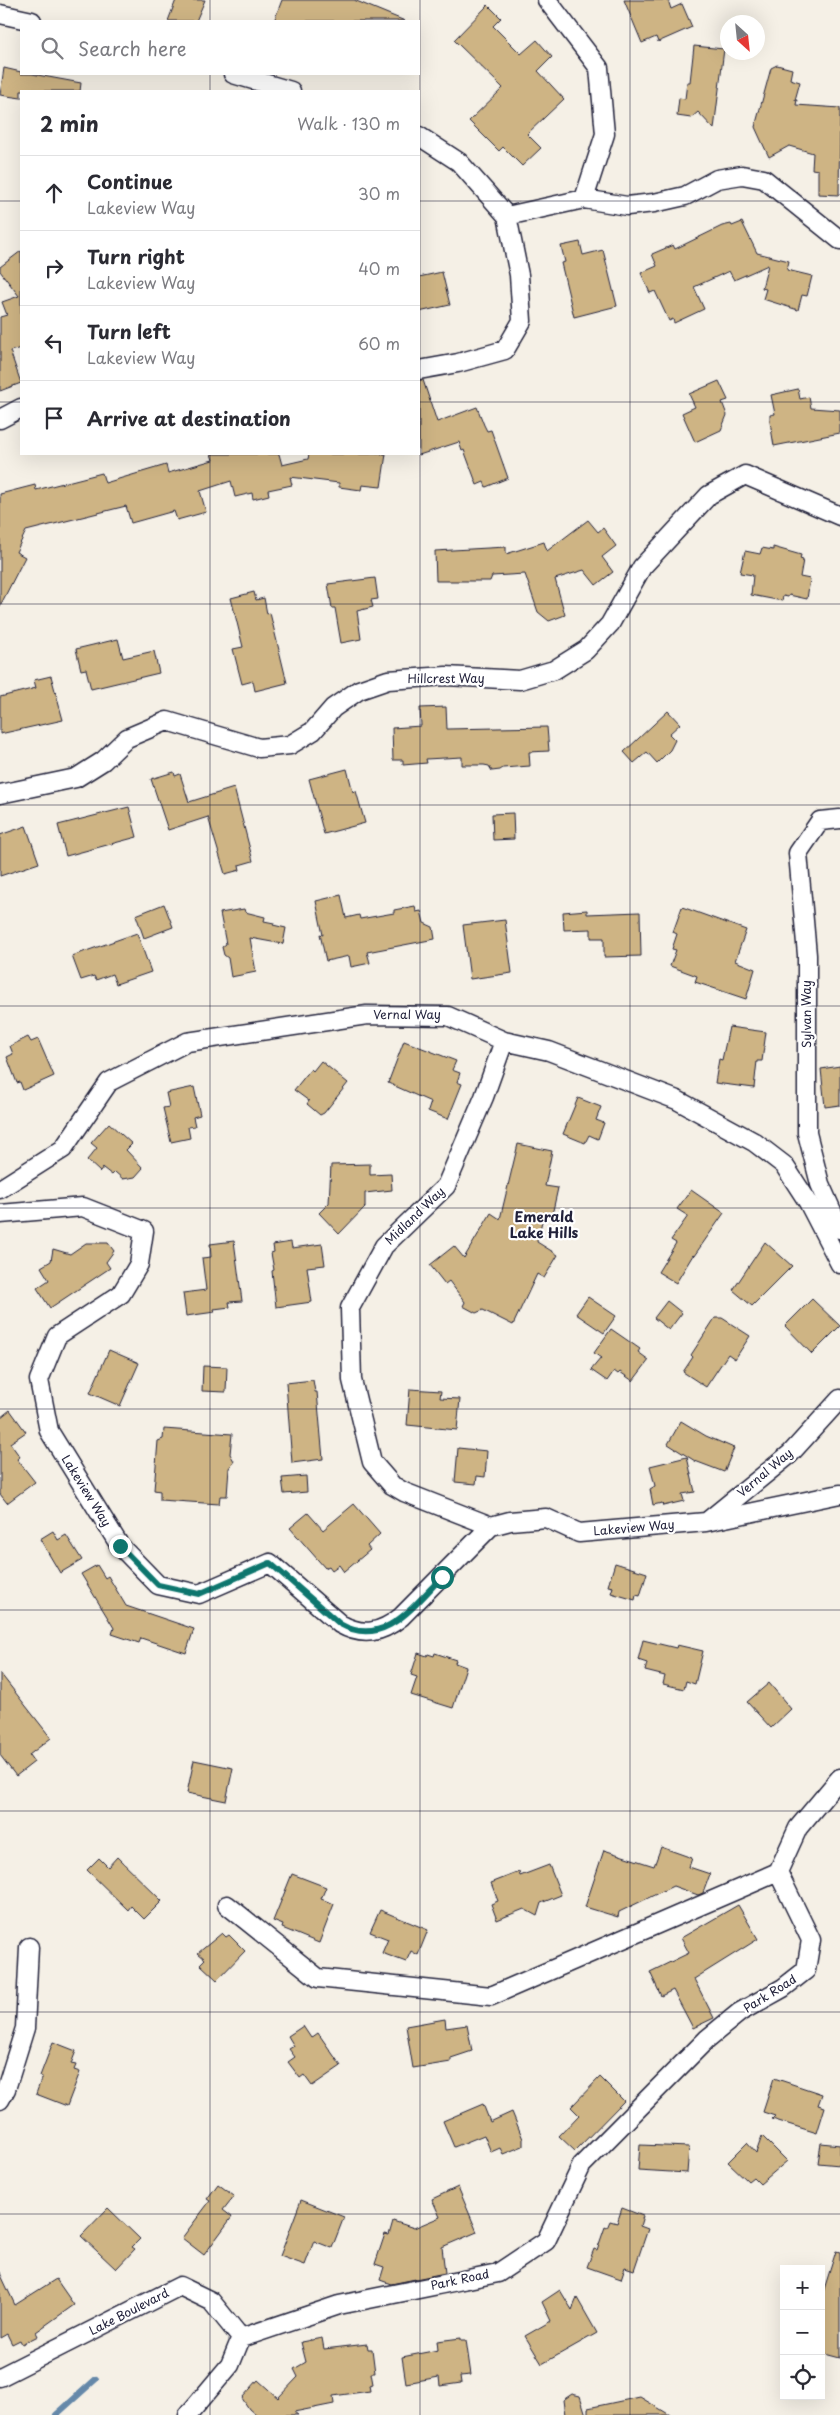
<!DOCTYPE html>
<html lang="en">
<head>
<meta charset="utf-8">
<style>
  body { margin:0; font-family:"Playpen Sans",sans-serif; background:#f2f2f3; color:#2b2b33 }
  .controls { position:absolute; right:15px; bottom:15px; display:grid; overflow:hidden; border-radius:0px; box-shadow:0 5px 20px #0002 }
  .controls button { width:45px; height:45px; display:grid; place-items:center; padding:0; border:0; border-bottom:1px solid #e1e1e2; background:#fff; color:#2b2b33; font:25px sans-serif }
  .compass { position:absolute; left:720px; top:15px; width:45px; height:45px; border-radius:50%; background:#fff; box-shadow:0 5px 20px #0002; rotate:153deg }
  .stop { position:absolute; width:15px; height:15px; margin:-11px; border:4px solid #0f766e; border-radius:50%; background:#fff }
  .stop.end { background:#0f766e; border-color:#fff; box-shadow:0 1px 5px #0008 }
  .list { margin:0; padding:0; list-style:none }
  h2 { display:flex; justify-content:space-between; align-items:center; height:65px; margin:0; padding:0 20px; font-size:21px }
  h2 small { font-size:16px; font-weight:400; color:#7c7c81 }
  .list li { display:grid; grid-template-columns:32px 1fr auto; gap:15px; align-items:center; box-sizing:border-box; height:75px; padding:0 20px; border-top:1px solid #e1e1e2 }
  .list b { display:block; font-size:19px; white-space:nowrap }
  .list p { margin:0; font-size:16px; white-space:nowrap; color:#7c7c81 }
  .list em { font-size:16px; font-style:normal; color:#7c7c81 }
  .icon { flex:none; width:28px; height:28px; fill:none; stroke:currentColor; stroke-width:2; stroke-linecap:round; stroke-linejoin:round }
  .map { position:relative; flex:none; width:840px; height:2415px; overflow:hidden }
  .search { position:absolute; background:#fff; box-shadow:0 5px 20px #0002; left:20px; top:20px; width:400px; height:55px; display:flex; align-items:center; gap:12px; box-sizing:border-box; padding:0 18px; border-radius:0px; color:#7c7c81; font-size:19px }
  .panel { position:absolute; background:#fff; box-shadow:0 5px 20px #0002; left:20px; top:90px; width:400px; height:365px; border-radius:0px }
  .map>svg:first-child { display:block }
  .lines { fill:none; stroke-linecap:round; stroke-linejoin:round }
  .stream { stroke:#6588a9; stroke-width:6 }
  .building { fill:#ceb484; stroke:#22223b }
  .minor-casing { stroke:#22223b; stroke-width:21 }
  .minor { stroke:#fff; stroke-width:18 }
  .route { stroke:#0f766e; stroke-width:6 }
  .grid { fill:none; stroke:#22223b; stroke-width:1; stroke-opacity:0.55 }
  .labels { text-anchor:middle; stroke-width:4.5; stroke-linejoin:round; paint-order:stroke }
  .street-label { font-size:12px; fill:#22223b; stroke:#fff }
  .neighbourhood-label { font-size:14px; font-weight:bold; fill:#22223b; stroke:#fff }
</style>
</head>
<body>
<div class="map">
<svg width="840" height="2415" viewBox="0 0 840 2415">
  <rect width="100%" height="100%" fill="#f5f0e6"/>
  <filter id="ink" filterUnits="userSpaceOnUse"><feTurbulence type="fractalNoise" baseFrequency=".02" numOctaves="2"/><feDisplacementMap in="SourceGraphic" scale="10" xChannelSelector="R" yChannelSelector="G"/><feConvolveMatrix kernelMatrix="1 2 1 2 8 2 1 2 1" color-interpolation-filters="sRGB"/></filter>
  <g filter="url(#ink)">
    <g class="lines">
      <!-- stream -->
      <path class="stream" d="M56,2415L96,2379"/>
    </g>
    <!-- building -->
    <path class="building" d="M176,0H205L196,21H168Z
      M282,0H354L405,21H274Z
      M624,0H668L671,9L682,4L692,27L658,42L656,37L642,43Z
      M488,5L501,18L493,26L521,54L537,40L552,57L538,71L564,99L527,134L541,148L522,166L503,147L499,151L469,121L503,88L454,40Z
      M694,46L724,49L714,129L698,112L691,118L677,116L679,98L685,99L687,82H690Z
      M777,65L792,69L790,79L800,82L795,100H797L796,105L840,108L839,195L818,194V170L812,169L813,153L789,146L769,157L760,138L755,127L771,68Z
      M4,68L21,72V74H32L81,83L80,91H21V98L0,95Z
      M742,222L757,253L789,261L787,270L812,276L807,296L802,295L798,310L763,299L766,289L762,288L768,265L734,280L729,271L694,287L704,309L674,323L673,319L669,321L655,291L650,293L641,273L657,266L652,254L673,245L675,249L722,226L731,224L732,226Z
      M580,242L583,255L603,250L617,306L574,317L561,263L565,262L561,246Z
      M21,251V348L10,351L21,383L0,391V317L7,315L2,302L19,296L0,271V267Z
      M442,272L450,305L419,312V277Z
      M419,380H423L437,422L477,407L484,425L487,431L491,430L508,478L486,487L484,482L477,485L464,450L462,451L459,442L419,455Z
      M719,381L728,400L722,402L727,415L721,430L695,442L682,413L695,407L689,394Z
      M798,389L800,399L809,397L811,408L840,410V433L774,446L770,422V415L775,414L771,395Z
      M211,454H279L282,465L308,459L309,454H386L381,487L362,485L361,490L339,487V483L290,477L292,485L268,490L269,495L253,499L252,493L235,497L231,481L200,491L206,512L177,520L174,511L131,523L126,506L26,531L16,552L25,557L0,606V494L35,485L36,490L102,473L105,483L166,465L168,473L213,460Z
      M588,520L598,532L603,528L616,546L602,557L613,572L596,585L584,570L555,579L565,615L549,621L538,612L525,574L492,576L490,581H436L435,551L506,547V554L544,542L547,551Z
      M773,547L801,555L800,559L803,560L800,577L810,579L807,599L789,595L788,597L783,596L782,601L751,595L753,575L740,573L745,551L760,554L762,548L773,550Z
      M375,578L378,599L371,600L373,607L357,611L361,639L341,643L335,608H332L328,584Z
      M254,592L256,600L264,598L267,614L270,613L287,683L255,691L253,681L242,684L233,649L243,647L231,598Z
      M118,639L123,658L154,651L159,673L91,689L86,669L81,670L76,649Z
      M51,676L63,720L0,734V697L36,688L34,680Z
      M446,707L447,729L547,727L549,751L529,752L530,766L503,768L500,770L492,771L489,766L484,765H462V757L426,759L427,763L403,765V760H393L392,728L421,726L420,708Z
      M668,711L680,724L669,734L675,740L670,750L657,763L647,752L634,763L624,752Z
      M347,769L353,792L356,791L365,823L324,834L309,779Z
      M174,772L175,776L180,774L189,802L234,788L253,861L239,865L240,870L225,874L208,817L168,830L151,779Z
      M129,807L137,837L66,856L58,825Z
      M513,813L514,839L493,840L492,814Z
      M26,826L39,863L0,876V835Z
      M341,895L346,918L359,915L360,919L394,913V910L415,906L416,912L421,911L424,923L433,927L435,939L367,952L370,963L351,967L349,956L326,961L320,934L323,935L316,901Z
      M164,904L173,927L144,938L136,915Z
      M682,907L746,930L735,961L755,969L746,999L695,982L697,976L670,966L676,950L672,949L677,934L673,932Z
      M244,909L245,912L265,917L264,921L274,923L273,925L286,928L283,944L250,938L256,972L231,977L228,958L224,955L222,947L226,944L220,913Z
      M587,910V914L640,912L641,956L604,957V938H591V929L564,930L563,912Z
      M505,920L512,973L470,979L463,925Z
      M137,933L151,972L116,984L112,974L96,980L94,976L81,980L72,956Z
      M729,1027L766,1032L762,1061H757L754,1088L715,1083L719,1059L722,1060Z
      M28,1037L31,1042L38,1039L54,1076L23,1090L20,1082L17,1083L7,1057L13,1054L10,1046Z
      M404,1041L456,1061L452,1070L460,1073L457,1082L462,1084L448,1119L428,1111L431,1102L388,1083Z
      M321,1061L348,1083L324,1113L320,1115L307,1104L309,1101L294,1090L311,1069L313,1071Z
      M840,1066V1105L825,1107L821,1069Z
      M194,1087L200,1115L193,1117L195,1126L188,1127L190,1138L171,1142L163,1108L169,1107L166,1093Z
      M578,1098L601,1107L596,1120L604,1123L598,1139L589,1135L585,1143L563,1134Z
      M109,1123L132,1144L126,1150L143,1168L135,1177L123,1179L115,1172L112,1175L103,1168L100,1172L87,1160L97,1148L91,1143Z
      M518,1144L552,1151L545,1186L558,1188L552,1215L544,1213L537,1242L558,1255L544,1278L537,1274L513,1325L483,1310L476,1313L463,1306L465,1302L449,1281L445,1284L430,1265L454,1246L464,1258L491,1213L500,1219Z
      M370,1164V1175L391,1174L392,1190L365,1193V1207L339,1234L319,1213L329,1203L331,1165Z
      M691,1190L724,1213L694,1256L693,1255L676,1283L658,1272L676,1243L671,1240L688,1216L677,1209Z
      M234,1241L242,1301L229,1302L230,1307L214,1309L215,1312L186,1316L183,1293L206,1290L202,1258L211,1257L210,1244Z
      M291,1242L292,1248L322,1244L325,1265L307,1267L312,1302L276,1307L272,1271L274,1270L271,1253L274,1252L273,1245Z
      M765,1242L792,1266L752,1306L733,1290Z
      M86,1243H108L114,1251L106,1262L110,1268L50,1308L37,1288L49,1280L41,1267L51,1261L53,1249L70,1254Z
      M588,1297L616,1316L604,1333L576,1314Z
      M812,1299L840,1326L812,1354L785,1326Z
      M667,1301L682,1313L669,1330L654,1318Z
      M715,1318H722L750,1336L735,1359L728,1354L706,1387L683,1372L693,1357L691,1355Z
      M611,1329L640,1349L638,1352L649,1360L633,1381L620,1372L618,1374L614,1371L607,1381L591,1370L601,1358L594,1353Z
      M109,1350L139,1363L120,1406L90,1393Z
      M203,1366L227,1367L226,1392L202,1391Z
      M313,1380L315,1392H317L323,1459L292,1463L286,1383Z
      M410,1389L441,1391L440,1398L460,1399L457,1430L407,1425Z
      M10,1410L26,1432L10,1443L20,1457L17,1459L35,1482L7,1503L0,1494V1418Z
      M681,1421L706,1436L734,1448L724,1472L695,1461L668,1444Z
      M164,1429L232,1434L230,1454L234,1461L229,1468L227,1496H220L219,1504L160,1500V1491L154,1490L158,1441L163,1439Z
      M458,1448L487,1451L485,1477L477,1476L476,1484L455,1482Z
      M687,1457L695,1492L682,1494L684,1501L663,1506L662,1503L653,1505L650,1489L655,1486L650,1466Z
      M306,1476L307,1492L284,1494L282,1478Z
      M354,1504L380,1534L367,1546L370,1550L344,1572L339,1565L332,1570L329,1566L325,1568L290,1528L308,1513L323,1530Z
      M53,1531L58,1540L66,1535L82,1560L60,1573L40,1539Z
      M615,1563L647,1573L640,1596L636,1595L635,1600L611,1593L613,1587L608,1586Z
      M97,1565L105,1578L108,1576L126,1606L194,1629L186,1653L141,1638L139,1643L112,1634L114,1628L81,1574Z
      M643,1640L676,1648L677,1645L703,1651L695,1684L686,1681L684,1689L663,1684L665,1676L645,1671L647,1663L638,1660Z
      M418,1653L427,1656L428,1654L434,1656L435,1653L456,1660L455,1663L466,1667L453,1708L411,1695L417,1677L411,1675Z
      M0,1673L51,1738L29,1755L34,1762L16,1776L0,1755Z
      M769,1683L791,1709L771,1728L747,1702Z
      M194,1760L233,1768L226,1801L187,1793Z
      M661,1847L692,1858L689,1867L710,1874L703,1893L698,1895L673,1886L619,1912L618,1917L585,1907L604,1850L654,1866Z
      M117,1857L162,1901L144,1919L131,1906L128,1910L87,1870L99,1858L108,1867Z
      M549,1865L561,1895L541,1903L537,1916L524,1909L497,1920L491,1904L498,1901L491,1883L519,1872L520,1876Z
      M292,1874L326,1887L321,1899L334,1904L319,1943L282,1928L283,1925L273,1921Z
      M738,1905L758,1939L694,1979L714,2018L693,2028L673,1990L661,1996L650,1972L689,1953L681,1938Z
      M380,1910L428,1930L418,1955L411,1951L406,1962L382,1953L388,1939L370,1932Z
      M222,1933L226,1937L229,1935L245,1951L217,1980L200,1964L205,1959L198,1953Z
      M445,2019L446,2028L467,2025L472,2051L451,2058V2062L413,2068L406,2026Z
      M303,2026L311,2038L318,2033L341,2066L312,2086L304,2075L300,2078L288,2062L295,2057L289,2049L294,2046L288,2036Z
      M53,2042L76,2051L71,2064L76,2065L74,2070L80,2072L67,2106L36,2094L42,2077L40,2076Z
      M600,2077L624,2101L575,2151L559,2136L579,2115L571,2107Z
      M774,2078L822,2094L818,2105L825,2107L817,2133L772,2119L775,2116L763,2112Z
      M483,2104L490,2122L512,2112L523,2139V2146L503,2154L500,2148L491,2152L484,2135L454,2147L443,2121Z
      M762,2136L787,2161L760,2184L753,2177L748,2181L728,2162L747,2143L756,2153Z
      M821,2143L840,2145V2165L818,2163Z
      M640,2145L689,2147L687,2173L638,2170Z
      M218,2184L234,2196L223,2210L232,2217L204,2255L182,2238L210,2201L207,2199Z
      M458,2187L477,2232L442,2247L445,2273L391,2284L380,2280L384,2267L375,2264L385,2234L389,2235L393,2221L414,2228L440,2217L432,2199Z
      M301,2200L344,2217L332,2248L314,2241L305,2265L280,2256Z
      M108,2208L140,2239L132,2247L135,2249L116,2269L81,2236Z
      M622,2208L643,2216L640,2226L648,2229L634,2270L625,2267L621,2279L587,2267L594,2249L597,2250L605,2227L607,2228L610,2221L617,2223Z
      M836,2251L840,2252V2358L821,2353V2299Z
      M0,2273L15,2305L56,2279L74,2305L36,2332L38,2336L22,2344L20,2340L12,2344L7,2334L0,2338Z
      M560,2290L572,2310L577,2298L597,2333L542,2364L525,2336L551,2321L542,2302Z
      M322,2338L324,2349L367,2344L368,2349H372L375,2373H371L373,2384L369,2385L370,2391L333,2396L334,2404L294,2412L298,2415H256L249,2409L242,2398L258,2380L278,2398L298,2377L294,2369L306,2362L301,2342Z
      M461,2338V2340H466L471,2375L460,2376L461,2383L440,2386L439,2377L406,2383L402,2357L438,2350L437,2341Z
      M572,2394L580,2396L586,2415H565L563,2400Z
      M640,2397L670,2415H588V2408Z"/>
    <g class="lines">
      <defs>
        <path id="minor" d="M547,0L599,68L605,134L584,199
          M0,14L32,21
          M233,74L291,91
          M419,136L459,162L507,216L519,275L522,321L505,350L458,363L419,370
          M507,216L584,199L627,206L654,203L685,196L717,179L742,175L764,179L840,240
          M0,419L21,408
          M0,794L76,778L103,761L127,738L167,721L259,748L290,745L313,731L333,708L359,690L388,680L446,676L520,680L554,670L586,650L610,624L642,567L709,495L745,475L840,516
          M840,819L820,821L798,853L807,955V1133L820,1184L840,1229
          M0,1189L63,1149L109,1082L187,1042L367,1015L448,1016L504,1041L549,1051L677,1100L754,1142L784,1165L808,1202L840,1264
          M0,1214L83,1207L144,1231L139,1264L121,1294L57,1336L39,1380L49,1431L120,1546L158,1585L199,1594L270,1563L340,1624C363,1637 381,1633 401,1617L491,1526L510,1521L546,1518L579,1533L706,1522L840,1494
          M709,1520L790,1454L840,1399
          M491,1526L404,1492L392,1485L372,1462L352,1380L350,1308L384,1246L446,1186L484,1097L504,1041
          M778,1872L798,1828L840,1778
          M227,1905L318,1978L491,1996L778,1872L811,1940L806,1970L783,1988L740,2012L707,2039L582,2165L546,2241L498,2273L339,2305L241,2338
          M0,2100L6,2089L25,2028L29,1947
          M0,2377L180,2286L211,2301L241,2338L230,2365L188,2415"/>
      </defs>
      <!-- minor casing -->
      <use href="#minor" class="minor-casing"/>
      <!-- minor -->
      <use href="#minor" class="minor"/>
    </g>
  </g>
  <g class="lines" filter="url(#ink)">
    <!-- route -->
    <path class="route" d="M120,1546L158,1585L199,1594L270,1563L340,1624C384,1649 414,1605 442,1577"/>
  </g>
  <!-- grid -->
  <path class="grid" d="M210,0V21M420,0V2415M630,0V2415M210,74V91M0,201H21M419,201H840M0,402H21M419,402H840M210,454V2415M0,604H840M0,805H840M0,1006H840M0,1208H840M0,1409H840M0,1610H840M0,1811H840M0,2012H840M0,2214H840"/>
  <g class="labels">
    <!-- street labels -->
    <g class="street-label">
      <text x="446" y="683">Hillcrest Way</text>
      <text transform="translate(807 1014) rotate(-90)" y="4">Sylvan Way</text>
      <text x="407" y="1019">Vernal Way</text>
      <text transform="translate(415 1216) rotate(-44)" y="4">Midland Way</text>
      <text transform="translate(765 1473) rotate(-40)" y="4">Vernal Way</text>
      <text transform="translate(86 1491) rotate(58)" y="4">Lakeview Way</text>
      <text transform="translate(634 1528) rotate(-5)" y="4">Lakeview Way</text>
      <text transform="translate(770 1994) rotate(-32)" y="4">Park Road</text>
      <text transform="translate(460 2280) rotate(-12)" y="4">Park Road</text>
      <text transform="translate(129 2312) rotate(-27)" y="4">Lake Boulevard</text>
    </g>
    <!-- neighbourhood labels -->
    <g class="neighbourhood-label">
      <text x="544" y="1222">Emerald<tspan x="544" dy="16">Lake Hills</tspan></text>
    </g>
  </g>
</svg>
<div class="controls">
<button>+</button>
<button>−</button>
<button><svg class="icon" aria-label="locate" viewBox="0 0 24 24"><circle cx="12" cy="12" r="6"/><path d="M12 2v4M12 18v4M2 12h4M18 12h4"/></svg></button>
</div>
<svg class="compass" viewBox="-18 -18 36 36"><path d="M0-13l5 13h-10z" fill="#e53935"/><path d="M0 13l5-13h-10z" fill="#7c7c81"/></svg>
<div class="stop" style="left:442px;top:1577px"></div>
<div class="stop end" style="left:120px;top:1546px"></div>
<div class="search"><svg class="icon" aria-label="search" viewBox="0 0 24 24"><circle cx="10" cy="10" r="6"/><path d="M15 15l6 6"/></svg>Search here</div>
<section class="panel">
<h2>2 min<small>Walk · 130 m</small></h2>
<ul class="list">
<li><svg class="icon" aria-label="ahead" viewBox="0 0 24 24"><path d="M12 20V5M6 11l6-6 6 6"/></svg><div><b>Continue</b><p>Lakeview Way</p></div><em>30 m</em></li>
<li><svg class="icon" aria-label="right" viewBox="0 0 24 24"><path d="M7 20v-9h11M14 6l5 5-5 5"/></svg><div><b>Turn right</b><p>Lakeview Way</p></div><em>40 m</em></li>
<li><svg class="icon" aria-label="left" viewBox="0 0 24 24"><path d="M17 20v-9H6M10 6l-5 5 5 5"/></svg><div><b>Turn left</b><p>Lakeview Way</p></div><em>60 m</em></li>
<li><svg class="icon" aria-label="arrive" viewBox="0 0 24 24"><path d="M6 21V4h12l-3 4 3 4H6"/></svg><div><b>Arrive at destination</b></div></li>
</ul>
</section>
</div>
</body>
</html>
